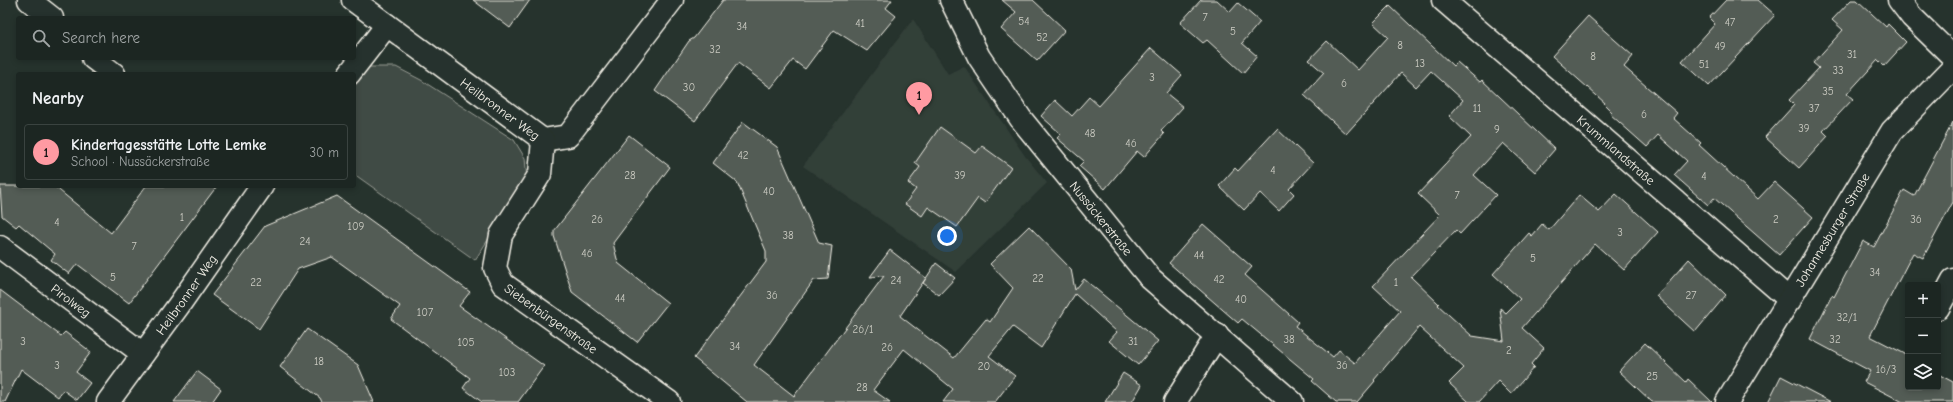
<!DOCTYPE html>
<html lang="en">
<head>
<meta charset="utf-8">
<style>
  body { margin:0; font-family:"Comic Neue",sans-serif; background:#29322f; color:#f1f3f6 }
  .controls { position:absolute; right:12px; bottom:12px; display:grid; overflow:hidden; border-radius:4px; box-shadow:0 2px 6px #0003 }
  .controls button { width:36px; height:36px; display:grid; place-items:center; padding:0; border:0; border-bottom:1px solid #3a4340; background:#1c2622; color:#f1f3f6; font:20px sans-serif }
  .you { position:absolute; left:947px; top:236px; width:14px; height:14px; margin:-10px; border:3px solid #fff; border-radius:50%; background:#1a73e8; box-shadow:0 0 0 6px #1a73e833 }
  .badge { display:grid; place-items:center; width:26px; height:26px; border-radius:50%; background:#ff9aa2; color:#111; font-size:13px; font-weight:700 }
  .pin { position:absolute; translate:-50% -33px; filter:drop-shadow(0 1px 2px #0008) }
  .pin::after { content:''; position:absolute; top:21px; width:14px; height:12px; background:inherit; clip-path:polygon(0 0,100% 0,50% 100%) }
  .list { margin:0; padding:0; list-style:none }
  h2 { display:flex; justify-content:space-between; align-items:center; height:52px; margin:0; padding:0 16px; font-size:17px }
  h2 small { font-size:13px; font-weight:400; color:#a0a5a5 }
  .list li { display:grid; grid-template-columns:26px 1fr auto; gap:12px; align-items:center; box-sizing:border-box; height:56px; margin:0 8px 8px; padding:0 8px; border:1px solid #3a4340; border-radius:4px }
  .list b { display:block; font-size:15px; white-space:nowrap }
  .list p { margin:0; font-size:13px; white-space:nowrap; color:#a0a5a5 }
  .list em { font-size:13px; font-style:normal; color:#a0a5a5 }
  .icon { flex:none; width:22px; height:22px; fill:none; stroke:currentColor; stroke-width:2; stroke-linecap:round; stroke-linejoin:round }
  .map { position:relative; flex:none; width:1953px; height:402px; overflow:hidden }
  .search { position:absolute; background:#1c2622; box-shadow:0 2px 6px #0003; left:16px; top:16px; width:340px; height:44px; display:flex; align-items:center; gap:10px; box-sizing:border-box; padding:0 14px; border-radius:4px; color:#a0a5a5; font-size:15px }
  .panel { position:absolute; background:#1c2622; box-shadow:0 2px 6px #0003; left:16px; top:72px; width:340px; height:116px; border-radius:4px }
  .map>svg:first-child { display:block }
  .built { fill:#333f39 }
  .green { fill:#414b45; stroke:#9a9e96 }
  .building { fill:#525c55; stroke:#f4f1e8 }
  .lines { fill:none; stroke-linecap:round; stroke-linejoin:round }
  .minor-casing { stroke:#f4f1e8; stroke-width:25 }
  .minor { stroke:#26332d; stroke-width:22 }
  .labels { text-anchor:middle; stroke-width:3.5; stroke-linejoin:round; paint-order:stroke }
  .number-label { font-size:11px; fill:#ccccc3 }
  .street-label { font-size:13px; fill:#f4f1e8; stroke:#26332d }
</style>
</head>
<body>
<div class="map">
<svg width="1953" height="402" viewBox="0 0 1953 402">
  <rect width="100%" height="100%" fill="#26332d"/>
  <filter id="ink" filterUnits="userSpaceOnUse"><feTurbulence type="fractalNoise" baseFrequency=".025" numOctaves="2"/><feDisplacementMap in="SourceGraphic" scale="8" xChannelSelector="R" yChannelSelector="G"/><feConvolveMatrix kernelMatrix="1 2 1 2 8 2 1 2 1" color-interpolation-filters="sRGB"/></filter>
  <g filter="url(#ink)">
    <!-- built -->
    <path class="built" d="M913,19L948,74L964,66L1025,156L1047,183L956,272L803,166Z"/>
    <!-- green -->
    <path class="green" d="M361,67H396L421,80L514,140L525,158L527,179L475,260L354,174V77Z"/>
    <!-- building -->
    <path class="building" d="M473,0H530L510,28Z
      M723,0H892L886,8L896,16L867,51L834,30L805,69L793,60L771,88L738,63L695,121L655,91L689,41L694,38Z
      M1002,0H1033L1065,30L1037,61L1001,29L1016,12Z
      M1201,0H1217L1230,12L1238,3L1260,22L1242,43L1257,56L1243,73L1207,40L1203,43L1180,23Z
      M1726,0H1758L1775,15L1709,86L1682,61L1715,24L1709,18Z
      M1851,0H1857L1886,27L1888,24L1906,42L1884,66L1878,60L1847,94L1853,99L1823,131L1828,136L1799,168L1765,137L1794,105L1789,100L1819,68L1813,63L1843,30L1832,20Z
      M1390,6L1453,66L1457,62L1480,82L1482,80L1555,149L1535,172L1503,143L1474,175L1496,195L1460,234L1456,230L1411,277L1439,304L1438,305L1472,336L1504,341L1500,308L1506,313L1520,299L1493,274L1529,233L1532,236L1542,224L1549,230L1579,195L1599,212L1616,194L1658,232L1624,270L1595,244L1522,328L1544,348L1531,364L1534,367L1511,394L1498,381L1479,402H1469L1449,383L1464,368L1419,327L1374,380L1375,381L1357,402H1336L1312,381L1314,379L1242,319L1238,323L1169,263L1203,224L1252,267L1245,275L1298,322L1295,326L1333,357L1339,350L1355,363L1400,311L1373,286L1440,215L1418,194L1471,137L1449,116L1463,100L1431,71L1416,87L1401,73L1346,134L1304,95L1324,73L1309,60L1327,41L1358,70L1388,37L1373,23Z
      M1588,16L1633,56L1624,67L1677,113L1673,118L1701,143L1699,145L1758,199L1774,182L1813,217L1779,255L1714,198L1708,205L1674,175L1687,161L1658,135L1647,147L1610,114L1612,112L1604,104L1605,103L1552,56Z
      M1151,48L1182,75L1166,93L1183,107L1161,131L1164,134L1144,157L1137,151L1105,189L1079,166L1084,161L1057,138L1061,134L1041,116L1055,100L1072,116L1089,97L1099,106Z
      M743,122L777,147L819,243L832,246L828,279L814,280L754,365L794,396L884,276L870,277L890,250L926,278L900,316L954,358L986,319L990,322L1013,288L990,264L1029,226L1071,269L1075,290L1084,279L1158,341L1138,365L1109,341L1117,332L1075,294L1041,348L1013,327L989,356L1015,376L995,402H943L953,389L904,349L873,390L890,402H747L694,358L766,262V251L737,182L713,163Z
      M1953,122V202L1923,258L1913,253L1870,336L1907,355L1908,387H1938V374L1953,382V402H1903L1864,382L1870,371L1810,339L1832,295L1834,297L1863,241L1874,247L1904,190L1914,196Z
      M940,127L976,153L982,146L1011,167L985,203L978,198L957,227L928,207L922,216L905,204L916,189L908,183L920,167L915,163Z
      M1277,129L1313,163L1289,189L1294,194L1279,211L1260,193L1244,210L1219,186L1235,168L1238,171Z
      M629,135L670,167L613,243L618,263L668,303L637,342L572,292L554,236V231Z
      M0,186H54L111,233L146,186H217L129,303L77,264L69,274L51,260L55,254L19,224L16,227L2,216Z
      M337,196L470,292L459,306L544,366L518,402H482L463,388L470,378L391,319L400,306L332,257L298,269L259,329L212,295L265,226Z
      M1689,259L1726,295L1695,332L1656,296Z
      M936,263L955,278L939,295L923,283Z
      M0,290L61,336L65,332L91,352L76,372L90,383L77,400L63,390L58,397L21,369L5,402H0Z
      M307,329L358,365L374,402H322L320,398L280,367Z
      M1645,343L1686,382L1688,379L1712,402H1652L1619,371Z
      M197,371L221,389L212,402H174Z
      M1123,373L1142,385L1132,402H1105Z
      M1781,376L1831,402H1768Z"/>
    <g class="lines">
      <defs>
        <g id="minor">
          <path d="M29,0L52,18"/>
          <path d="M353,0L387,25"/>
          <path id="s1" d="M951,0L979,57L1021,119L1150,278L1292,402"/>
          <path id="s2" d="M1443,0L1790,300"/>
          <path d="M1899,0L1912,17L1953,57"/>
          <path d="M93,58L114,74"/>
          <path id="s3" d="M349,74L387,25L543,140L568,136L672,0"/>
          <path id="s4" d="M543,140L540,174L501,235L495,268L503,284L669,402"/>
          <path id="s5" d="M0,247L143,354"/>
          <path d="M1938,308L1953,280"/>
          <path id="s6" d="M108,402L179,305L262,186"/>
          <path d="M1175,402L1217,335"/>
          <path id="s7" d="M1727,402L1892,131L1953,68"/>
        </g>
      </defs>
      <!-- minor casing -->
      <use href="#minor" class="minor-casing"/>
      <!-- minor -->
      <use href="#minor" class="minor"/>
    </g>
  </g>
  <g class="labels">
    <!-- number labels -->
    <g class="number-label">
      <text x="1205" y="21">7</text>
      <text x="1024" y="25">54</text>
      <text x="1730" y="26">47</text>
      <text x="860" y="27">41</text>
      <text x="742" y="30">34</text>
      <text x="1233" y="35">5</text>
      <text x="1042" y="41">52</text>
      <text x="1400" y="49">8</text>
      <text x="1720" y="50">49</text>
      <text x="715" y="53">32</text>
      <text x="1852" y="58">31</text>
      <text x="1593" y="60">8</text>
      <text x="1420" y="67">13</text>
      <text x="1704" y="68">51</text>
      <text x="1838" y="74">33</text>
      <text x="1152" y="81">3</text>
      <text x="1344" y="87">6</text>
      <text x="689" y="91">30</text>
      <text x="1828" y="95">35</text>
      <text x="1477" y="112">11</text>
      <text x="1814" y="112">37</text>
      <text x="1644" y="118">6</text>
      <text x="1804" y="132">39</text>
      <text x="1497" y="133">9</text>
      <text x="1090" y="137">48</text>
      <text x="1131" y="147">46</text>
      <text x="743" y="159">42</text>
      <text x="1273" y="174">4</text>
      <text x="630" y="179">28</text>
      <text x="960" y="179">39</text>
      <text x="1704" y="180">4</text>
      <text x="769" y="195">40</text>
      <text x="1457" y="199">7</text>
      <text x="182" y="221">1</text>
      <text x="597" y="223">26</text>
      <text x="1776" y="223">2</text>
      <text x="1916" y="223">36</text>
      <text x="57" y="226">4</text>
      <text x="356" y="230">109</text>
      <text x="1620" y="236">3</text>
      <text x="788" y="239">38</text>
      <text x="305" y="245">24</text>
      <text x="134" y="250">7</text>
      <text x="587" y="257">46</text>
      <text x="1199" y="259">44</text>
      <text x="1533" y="262">5</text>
      <text x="1875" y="276">34</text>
      <text x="113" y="281">5</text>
      <text x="1038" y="282">22</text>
      <text x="1219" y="283">42</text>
      <text x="896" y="284">24</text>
      <text x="256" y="286">22</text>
      <text x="1396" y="286">1</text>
      <text x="772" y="299">36</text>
      <text x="1691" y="299">27</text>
      <text x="620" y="302">44</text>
      <text x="1241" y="303">40</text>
      <text x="425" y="316">107</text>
      <text x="1847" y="321">32/1</text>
      <text x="863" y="333">26/1</text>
      <text x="1289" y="343">38</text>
      <text x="1835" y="343">32</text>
      <text x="23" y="345">3</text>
      <text x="1133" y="345">31</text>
      <text x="466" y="346">105</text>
      <text x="735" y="350">34</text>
      <text x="887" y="351">26</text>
      <text x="1509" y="354">2</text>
      <text x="319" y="365">18</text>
      <text x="57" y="369">3</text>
      <text x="1342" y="369">36</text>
      <text x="984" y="370">20</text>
      <text x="1886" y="373">16/3</text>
      <text x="507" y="376">103</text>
      <text x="1652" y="380">25</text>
      <text x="862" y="391">28</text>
    </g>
    <!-- street labels -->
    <g class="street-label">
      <text dy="5" stroke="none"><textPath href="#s3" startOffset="203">Heilbronner Weg</textPath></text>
      <text dy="5" stroke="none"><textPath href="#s2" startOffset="229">Krummlandstraße</textPath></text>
      <text dy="5" stroke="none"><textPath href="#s1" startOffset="266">Nussäckerstraße</textPath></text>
      <text dy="5" stroke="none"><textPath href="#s7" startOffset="202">Johannesburger Straße</textPath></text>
      <text dy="5" stroke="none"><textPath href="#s6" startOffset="133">Heilbronner Weg</textPath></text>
      <text dy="5" stroke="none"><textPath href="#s5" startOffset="89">Pirolweg</textPath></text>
      <text dy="5" stroke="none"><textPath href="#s4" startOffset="217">Siebenbürgenstraße</textPath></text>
    </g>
  </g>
</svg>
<div class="controls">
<button>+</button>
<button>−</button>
<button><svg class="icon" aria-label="layers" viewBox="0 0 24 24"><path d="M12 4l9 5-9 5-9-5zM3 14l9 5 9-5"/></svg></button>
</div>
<div class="you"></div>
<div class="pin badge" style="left:919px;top:115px">1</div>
<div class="search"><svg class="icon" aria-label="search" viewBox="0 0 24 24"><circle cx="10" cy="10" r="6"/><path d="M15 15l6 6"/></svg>Search here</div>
<section class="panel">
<h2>Nearby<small></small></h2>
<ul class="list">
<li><span class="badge">1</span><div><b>Kindertagesstätte Lotte Lemke</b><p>School · Nussäckerstraße</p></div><em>30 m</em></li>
</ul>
</section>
</div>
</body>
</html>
